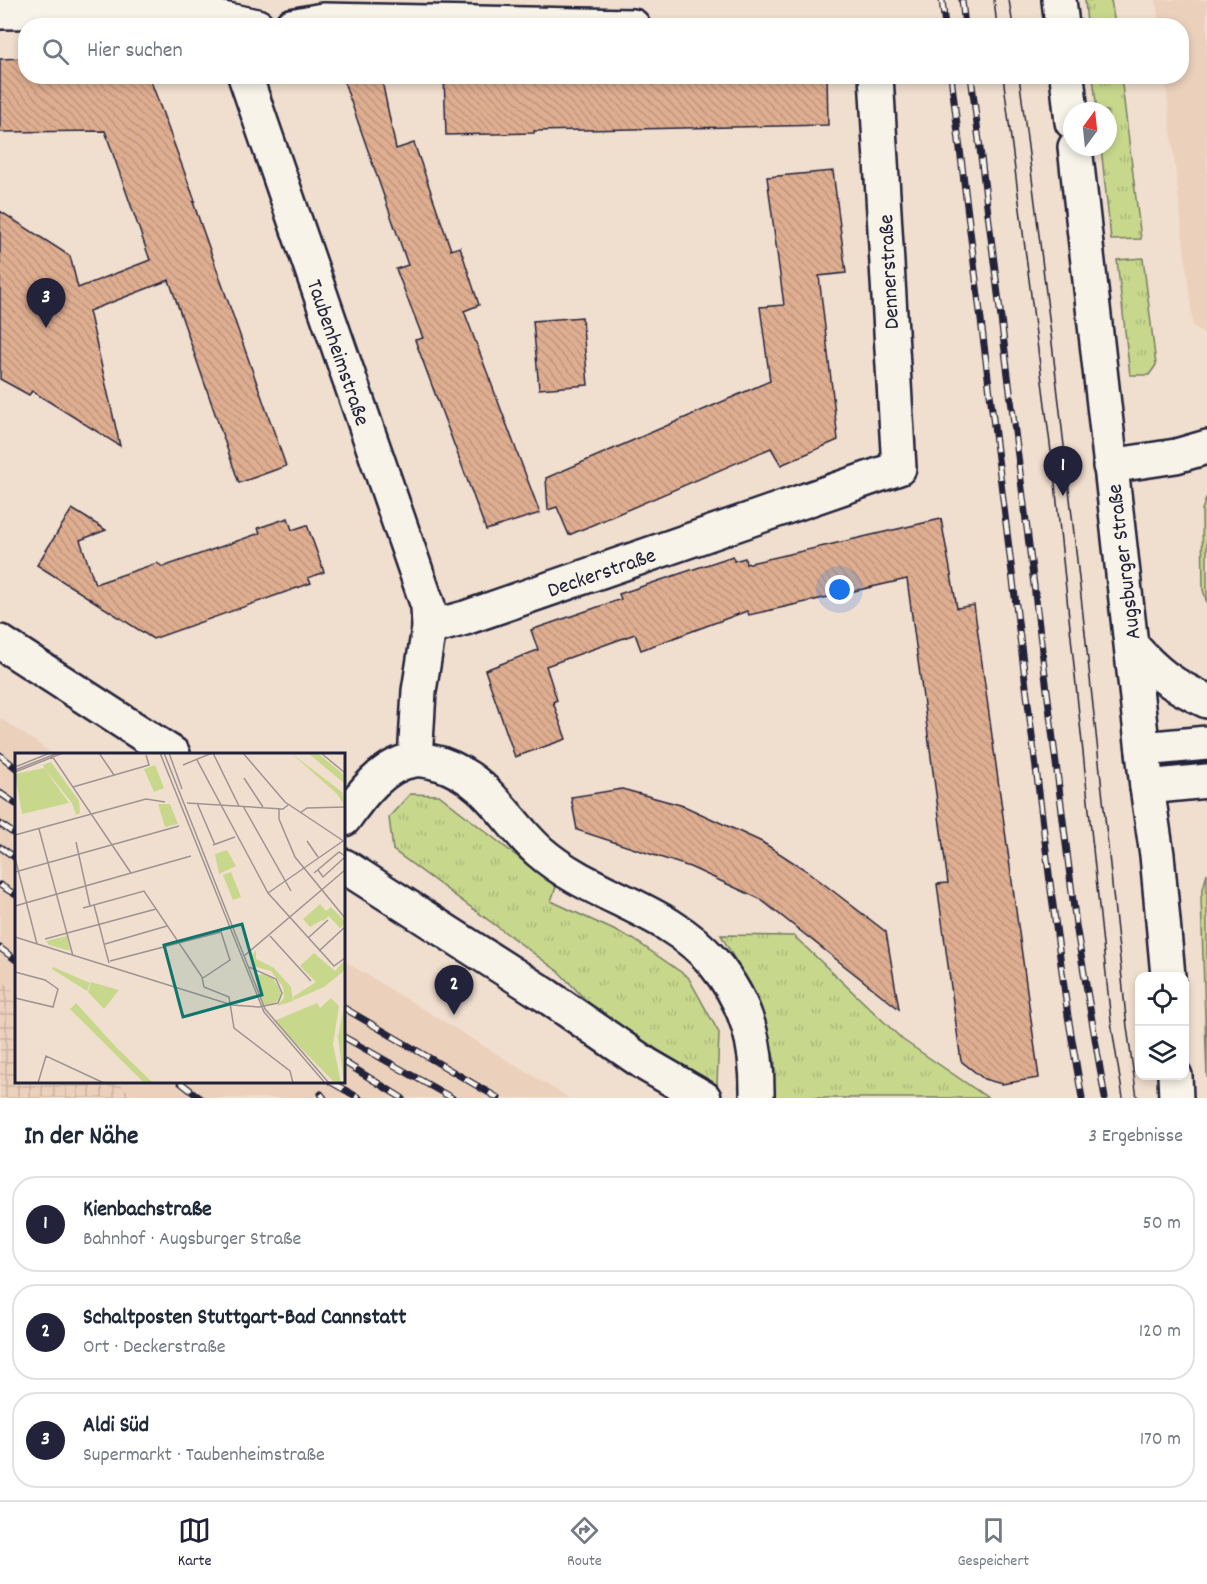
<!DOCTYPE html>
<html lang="de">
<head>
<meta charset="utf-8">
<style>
  body { margin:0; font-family:Dekko,sans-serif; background:#f6f6f7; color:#1f2937 }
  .controls { position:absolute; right:18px; bottom:18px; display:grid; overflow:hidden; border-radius:12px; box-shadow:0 3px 9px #0003 }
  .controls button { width:54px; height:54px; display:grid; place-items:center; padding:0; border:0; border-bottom:2px solid #e0e1e3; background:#fff; color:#1f2937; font:30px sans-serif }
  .compass { position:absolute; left:1063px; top:102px; width:54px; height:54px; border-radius:50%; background:#fff; box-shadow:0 3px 9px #0003; rotate:15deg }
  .you { position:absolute; left:840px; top:590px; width:21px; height:21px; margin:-15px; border:4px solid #fff; border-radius:50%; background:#1a73e8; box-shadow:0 0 0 9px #1a73e833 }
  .badge { display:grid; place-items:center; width:39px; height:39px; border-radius:50%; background:#22223b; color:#fff; font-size:20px; font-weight:700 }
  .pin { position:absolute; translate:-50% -50px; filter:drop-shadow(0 2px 3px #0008) }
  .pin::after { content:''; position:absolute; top:32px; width:21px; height:18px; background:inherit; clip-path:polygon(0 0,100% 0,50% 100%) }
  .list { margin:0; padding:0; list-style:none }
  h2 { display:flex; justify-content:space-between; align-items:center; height:78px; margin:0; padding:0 24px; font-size:26px }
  h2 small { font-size:20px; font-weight:400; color:#747a83 }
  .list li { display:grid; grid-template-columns:39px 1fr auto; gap:18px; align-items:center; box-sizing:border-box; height:96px; margin:0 12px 12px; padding:0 12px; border:2px solid #e0e1e3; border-radius:24px }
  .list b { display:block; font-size:22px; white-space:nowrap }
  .list p { margin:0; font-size:20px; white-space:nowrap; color:#747a83 }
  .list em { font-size:20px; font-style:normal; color:#747a83 }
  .icon { flex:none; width:33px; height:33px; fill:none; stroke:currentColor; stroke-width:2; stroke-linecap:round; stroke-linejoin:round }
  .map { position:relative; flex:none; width:1207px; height:1098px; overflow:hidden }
  .search { position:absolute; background:#fff; box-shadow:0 3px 9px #0003; left:18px; right:18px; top:18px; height:66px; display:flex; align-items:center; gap:15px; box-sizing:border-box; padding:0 21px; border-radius:24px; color:#747a83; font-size:22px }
  .sheet { height:402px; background:#fff }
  nav { display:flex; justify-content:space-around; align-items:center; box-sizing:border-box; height:84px; border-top:2px solid #e0e1e3; background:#fff; font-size:16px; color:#747a83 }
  nav a { display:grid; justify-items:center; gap:3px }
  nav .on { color:#22223b }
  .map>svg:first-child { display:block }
  .built { fill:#ebd0bc }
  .industrial { fill:url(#industrial-grid) }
  .grass { fill:url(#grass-tufts); stroke:#747d64; stroke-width:1.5 }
  .building { fill:url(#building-back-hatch); stroke:#22223b; stroke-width:1.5 }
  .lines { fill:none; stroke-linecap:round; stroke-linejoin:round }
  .minor-casing { stroke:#22223b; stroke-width:38 }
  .tertiary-casing { stroke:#22223b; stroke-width:38 }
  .secondary-casing { stroke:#22223b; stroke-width:38 }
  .minor { stroke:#f7f3e8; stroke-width:33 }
  .tertiary { stroke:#f7f3e8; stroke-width:33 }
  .secondary { stroke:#f7f3e8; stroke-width:33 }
  .tram { stroke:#22223b; stroke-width:1.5 }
  .rail-casing { stroke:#22223b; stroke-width:7 }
  .rail { stroke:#f7f3e8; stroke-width:4.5; stroke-dasharray:14; stroke-linecap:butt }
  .labels { text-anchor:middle; stroke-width:4.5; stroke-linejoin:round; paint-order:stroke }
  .street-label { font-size:22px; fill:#22223b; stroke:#f7f3e8 }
  .inset-road { fill:none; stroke:#9e9393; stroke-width:1.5 }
  .view { fill:#0f766e; fill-opacity:0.15; stroke:#0f766e; stroke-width:3 }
  .inset-edge { fill:none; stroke:#22223b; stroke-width:3 }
</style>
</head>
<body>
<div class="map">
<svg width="1207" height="1098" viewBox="0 0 1207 1098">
  <defs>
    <pattern id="industrial-grid" width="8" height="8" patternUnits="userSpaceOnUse" patternTransform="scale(1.5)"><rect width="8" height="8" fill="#ebd0bc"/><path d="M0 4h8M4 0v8" fill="none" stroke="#c9b2a2"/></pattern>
    <pattern id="grass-tufts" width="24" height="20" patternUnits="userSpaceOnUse" patternTransform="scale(1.5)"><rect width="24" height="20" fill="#c7d88c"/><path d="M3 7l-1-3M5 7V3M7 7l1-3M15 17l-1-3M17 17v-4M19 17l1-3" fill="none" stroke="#abb97a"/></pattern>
    <pattern id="building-back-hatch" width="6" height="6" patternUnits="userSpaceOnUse" patternTransform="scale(1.5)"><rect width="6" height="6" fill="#dfae91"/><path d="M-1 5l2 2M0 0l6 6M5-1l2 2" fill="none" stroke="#bf957e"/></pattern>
  </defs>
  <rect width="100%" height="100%" fill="#f0dece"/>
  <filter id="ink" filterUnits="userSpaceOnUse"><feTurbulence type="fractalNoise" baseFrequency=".0167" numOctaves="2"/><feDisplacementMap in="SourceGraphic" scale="12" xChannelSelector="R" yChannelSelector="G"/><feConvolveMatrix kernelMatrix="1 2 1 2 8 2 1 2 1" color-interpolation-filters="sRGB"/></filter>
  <g filter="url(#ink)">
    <!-- built -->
    <path class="built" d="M1156,0H1207V336L1193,326L1165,77L1182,76V26L1159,25Z
      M0,718L53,754H16V993L0,979Z
      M344,961L569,1098H136L117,1082H344Z"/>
    <!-- industrial -->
    <path class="industrial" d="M0,979L16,993V1082H117L136,1098H0Z"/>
    <!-- grass -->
    <path class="grass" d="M1085,0H1111L1115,25H1087Z
      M1093,77H1121L1141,239L1111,240L1101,147H1108V111H1097Z
      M1143,258L1156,365L1149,375H1130L1117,260Z
      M1207,496V603L1203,590L1202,510Z
      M410,794L439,795L556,887L551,901L633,939L688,977L719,1033L717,1085L602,1017L559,972L393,850L389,817Z
      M1207,873V1078L1201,897Z
      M721,935L794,936L903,1040L988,1098H774L775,1061L754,993Z"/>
    <!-- building -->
    <path class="building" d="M26,58V76H149L195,201L193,202L286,466L239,483L169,280L89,311L120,446L32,391L29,395L0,379V211L70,256L78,288L150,260L105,131L0,132V59Z
      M342,76H381L396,149L414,143L451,250L460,247L479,305L464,311L540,513L486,530L415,340L423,338L396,269L408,265Z
      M444,76H827L828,125L534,131V133L446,135Z
      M833,171L846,273L819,276L838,440L781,465L771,448L569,535L557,507L548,510L546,478L770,381L760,307L784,305L767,177Z
      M582,317L588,385L539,389L533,321Z
      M72,509L106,530L80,540L95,584L157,563L163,567L260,533L258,528L288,518L292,530L307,525L324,572L308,578L311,583L153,639L37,565Z
      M941,519L957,608L974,605L1039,1078L1002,1084L984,1079L961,1061L937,884L948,883L907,579L749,615L747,611L641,650L635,634L546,666L557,700L553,702L566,739L515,757L485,670L538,650L531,630L621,599L619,594L733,556L734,561L745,558L746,564Z
      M622,789L684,806L762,842L807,871L886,932L899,1009L760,899L690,867L577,830L571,797Z"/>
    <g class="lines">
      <defs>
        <path id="minor" d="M0,12L178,10L257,26
          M291,26L323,20L633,26
          M245,76L428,606L429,628L419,691L415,760
          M1110,466L1176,456L1207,447
          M429,628L465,618L899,468L876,76
          M344,819C360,796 384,763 415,760C424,759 433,762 441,764C488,780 505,820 539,851C591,897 668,908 714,963C748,1004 758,1046 757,1098"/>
        <path id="tertiary" d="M0,642L173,754
          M1132,646C1157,674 1172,685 1207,701
          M1143,749L1207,743
          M1147,787L1207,781
          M344,866L547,996L647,1065L704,1098"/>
        <path id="secondary" d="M1059,0L1062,26
          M1067,76L1072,122
          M1075,147L1147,787L1157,855L1168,976
          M1175,1076L1176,1098"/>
      </defs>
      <!-- minor casing -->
      <use href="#minor" class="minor-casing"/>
      <!-- tertiary casing -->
      <use href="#tertiary" class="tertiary-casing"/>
      <!-- secondary casing -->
      <use href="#secondary" class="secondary-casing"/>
      <!-- minor -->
      <use href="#minor" class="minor"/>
      <!-- tertiary -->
      <use href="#tertiary" class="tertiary"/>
      <!-- secondary -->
      <use href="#secondary" class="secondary"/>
      <!-- tram -->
      <path class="tram" d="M994,0L997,26
        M1009,0L1013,26
        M1003,76L1055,483L1111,1022L1123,1098
        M1019,76C1060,393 1094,710 1127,1027L1137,1098"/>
      <defs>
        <path id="rail" d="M942,0L945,26
          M962,0L965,26
          M951,76L1051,890L1068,1016L1082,1098
          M971,76L1076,925L1105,1098
          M0,755L16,768
          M0,793L16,804
          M0,824L16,835
          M0,847L16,858
          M0,885L16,895
          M0,948L16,960
          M344,1008L498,1098
          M344,1037L452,1098
          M344,1062L402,1098
          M180,1082L200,1098
          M331,1082L359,1098
          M321,1094L324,1098"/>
      </defs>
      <!-- rail casing -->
      <use href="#rail" class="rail-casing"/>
      <!-- rail -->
      <use href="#rail" class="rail"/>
    </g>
  </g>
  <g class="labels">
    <!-- street labels -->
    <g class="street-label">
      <text transform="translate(887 272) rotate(-93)" y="8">Dennerstraße</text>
      <text transform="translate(340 352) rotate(71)" y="8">Taubenheimstraße</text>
      <text transform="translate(1122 562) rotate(-97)" y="8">Augsburger Straße</text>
      <text transform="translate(601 571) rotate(-19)" y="8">Deckerstraße</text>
    </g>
  </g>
  <!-- overview -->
  <g transform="translate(15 753)">
    <rect width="330" height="330" fill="#f0dece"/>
    <path d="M276,0L327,39L330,53L322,41ZM293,0H302L316,11L330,23V31ZM305,151L311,158L316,154L330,170L325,175L314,163L295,174L288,166ZM241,197V206L259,215L276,234L278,248L262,253L269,245L268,234L256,218L241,214L236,204ZM38,214L75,230L72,238L37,216ZM248,221L258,225L266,239L264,247L257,251L248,252L243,229V222ZM330,248L328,305L329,330L323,284ZM61,250L101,294L138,330H129L55,256Z" fill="#c7d88c"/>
    <path d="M29,15L54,50L7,61L0,21Z" fill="#c7d88c"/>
    <path d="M36,9L64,48L65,60L61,62L57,50L29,15L28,12ZM140,12L149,35L139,39L129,16ZM212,97L221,113L204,121L200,101ZM216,119L226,144L218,147L208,122ZM319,157L330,168L325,175L314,163L308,168L305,164ZM52,183L55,198L34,192L31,188ZM76,229L104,237L89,256L73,239Z" fill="#c7d88c"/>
    <path d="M143,51H155L163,71L150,74ZM299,200L320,218L330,207V217L309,234L279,247L278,244L301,229L285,213ZM316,245L324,253L318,291L326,330H320L259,268L302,250L305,255Z" fill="#c7d88c"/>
    <path class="inset-road" d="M84,0L99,22M145,0L249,259L310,330M149,0L250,256L314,330M154,0L167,36M198,0L224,53M228,0L270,49L330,89M306,0L330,20M37,3L116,120M182,7L253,140L319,213L330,205M168,12L197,0M0,14L35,0M0,17L43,0M0,19L48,0M229,25L248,54M58,34L134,12L131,2M172,50L268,56L273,52M182,50L200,92M228,53L276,138M264,55V66L280,104L330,165M285,60L292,55L330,54M24,76L58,203M0,82L131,46L150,49M292,88L303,104M61,89L75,153M198,92L220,84M0,105L22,191M303,117L308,124L330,104M0,119L164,73M299,120L324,99L330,103M253,140L328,88M79,152L94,210M0,153L176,103M68,155L129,138L187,224L189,234M255,183L296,228M0,184L217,252L244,254L263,250L267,240L261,226L234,214M293,185L313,167M30,186L141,156M90,191L152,173M304,198L330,174M229,203L330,117M95,208L206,179L215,207L188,225M0,219L30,227L43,236L38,254L0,245M189,234L214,244L219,275L275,318L278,330M23,330L31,303L89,330"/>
    <path class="view" d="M227,171L247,242L168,264L149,192Z"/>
    <rect width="330" height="330" class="inset-edge"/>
  </g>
</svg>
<div class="controls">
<button><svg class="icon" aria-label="locate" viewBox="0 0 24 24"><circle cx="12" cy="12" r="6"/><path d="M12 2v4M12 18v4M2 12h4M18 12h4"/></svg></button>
<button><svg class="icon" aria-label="layers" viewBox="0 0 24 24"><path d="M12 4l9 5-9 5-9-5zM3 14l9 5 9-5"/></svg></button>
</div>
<svg class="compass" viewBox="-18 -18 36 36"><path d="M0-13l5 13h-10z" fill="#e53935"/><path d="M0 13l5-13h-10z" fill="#747a83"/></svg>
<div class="you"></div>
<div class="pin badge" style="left:1063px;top:496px">1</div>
<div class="pin badge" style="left:454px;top:1015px">2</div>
<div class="pin badge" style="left:46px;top:328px">3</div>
<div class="search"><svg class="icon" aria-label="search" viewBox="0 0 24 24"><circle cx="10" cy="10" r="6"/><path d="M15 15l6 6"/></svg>Hier suchen</div>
</div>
<section class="sheet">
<h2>In der Nähe<small>3 Ergebnisse</small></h2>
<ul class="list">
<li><span class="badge">1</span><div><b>Kienbachstraße</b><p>Bahnhof · Augsburger Straße</p></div><em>50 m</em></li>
<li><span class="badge">2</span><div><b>Schaltposten Stuttgart-Bad Cannstatt</b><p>Ort · Deckerstraße</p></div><em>120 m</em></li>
<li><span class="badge">3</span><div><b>Aldi Süd</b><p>Supermarkt · Taubenheimstraße</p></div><em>170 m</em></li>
</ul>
</section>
<nav>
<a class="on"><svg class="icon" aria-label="map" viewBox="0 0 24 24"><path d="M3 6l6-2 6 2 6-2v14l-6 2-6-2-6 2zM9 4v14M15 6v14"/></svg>Karte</a>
<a><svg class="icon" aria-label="directions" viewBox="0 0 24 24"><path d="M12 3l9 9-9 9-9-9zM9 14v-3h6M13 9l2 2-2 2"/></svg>Route</a>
<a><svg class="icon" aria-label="saved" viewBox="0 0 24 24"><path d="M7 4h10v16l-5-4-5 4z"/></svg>Gespeichert</a>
</nav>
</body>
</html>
